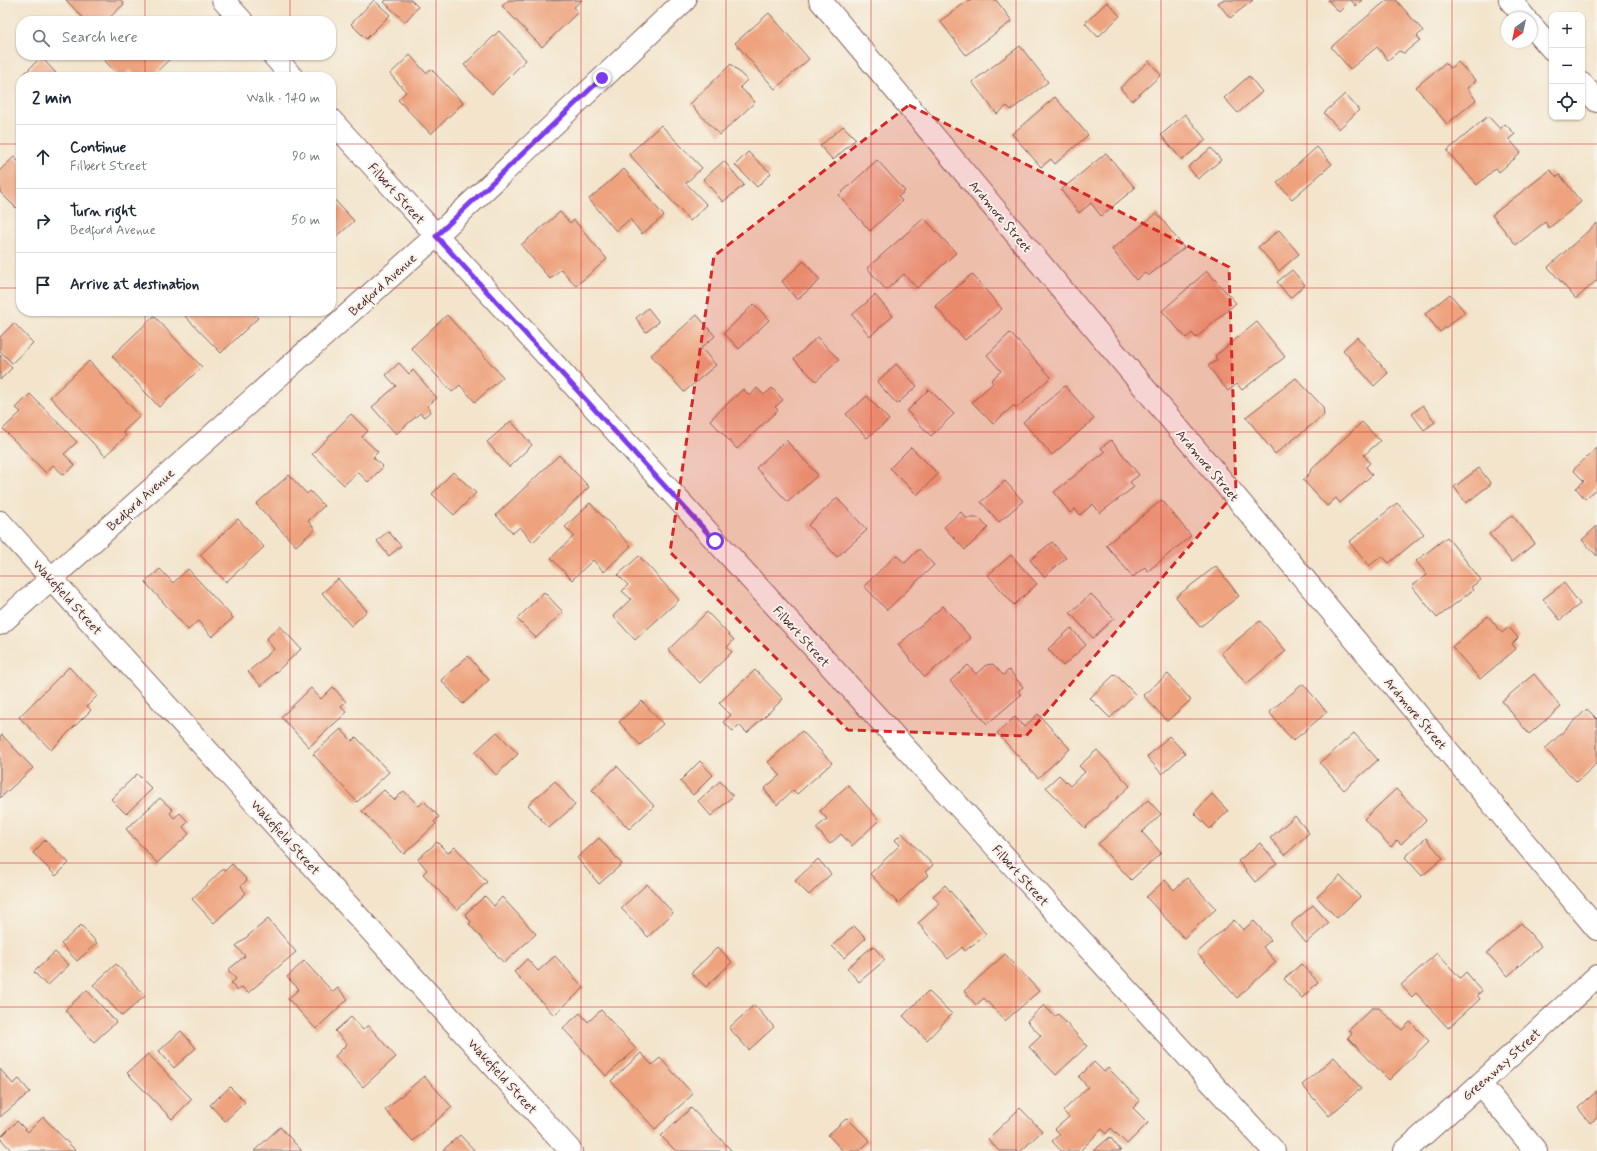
<!DOCTYPE html>
<html lang="en">
<head>
<meta charset="utf-8">
<style>
  body { margin:0; font-family:Mynerve,sans-serif; background:#f6f6f7; color:#1f2937 }
  .controls { position:absolute; right:12px; top:12px; display:grid; overflow:hidden; border-radius:8px; box-shadow:0 1px 3px #0004 }
  .controls button { width:36px; height:36px; display:grid; place-items:center; padding:0; border:0; border-bottom:1px solid #e0e1e3; background:#fff; color:#1f2937; font:20px sans-serif }
  .compass { position:absolute; left:1501px; top:12px; width:36px; height:36px; border-radius:50%; background:#fff; box-shadow:0 1px 3px #0004; rotate:213deg }
  .stop { position:absolute; width:12px; height:12px; margin:-9px; border:3px solid #7c3aed; border-radius:50%; background:#fff }
  .stop.end { background:#7c3aed; border-color:#fff; box-shadow:0 1px 4px #0008 }
  .list { margin:0; padding:0; list-style:none }
  h2 { display:flex; justify-content:space-between; align-items:center; height:52px; margin:0; padding:0 16px; font-size:17px }
  h2 small { font-size:13px; font-weight:400; color:#747a83 }
  .list li { display:grid; grid-template-columns:26px 1fr auto; gap:12px; align-items:center; box-sizing:border-box; height:64px; padding:0 16px; border-top:1px solid #e0e1e3 }
  .list b { display:block; font-size:15px; white-space:nowrap }
  .list p { margin:0; font-size:13px; white-space:nowrap; color:#747a83 }
  .list em { font-size:13px; font-style:normal; color:#747a83 }
  .icon { flex:none; width:22px; height:22px; fill:none; stroke:currentColor; stroke-width:2; stroke-linecap:round; stroke-linejoin:round }
  .map { position:relative; flex:none; width:1597px; height:1151px; overflow:hidden }
  .search { position:absolute; background:#fff; box-shadow:0 1px 3px #0004; left:16px; top:16px; width:320px; height:44px; display:flex; align-items:center; gap:10px; box-sizing:border-box; padding:0 14px; border-radius:16px; color:#747a83; font-size:15px }
  .panel { position:absolute; background:#fff; box-shadow:0 1px 3px #0004; left:16px; top:72px; width:320px; height:244px; border-radius:16px }
  .map>svg:first-child { display:block }
  .building { fill:#eea37e }
  .lines { fill:none; stroke-linecap:round; stroke-linejoin:round }
  .minor-casing { stroke:#856463; stroke-width:24 }
  .secondary-casing { stroke:#856463; stroke-width:24 }
  .minor { stroke:#fff; stroke-width:22 }
  .secondary { stroke:#fff; stroke-width:22 }
  .route { stroke:#7c3aed; stroke-width:5 }
  .marked { fill:#d62828; fill-opacity:0.2; stroke:#d62828; stroke-width:3; stroke-dasharray:8 5; stroke-linejoin:round }
  .grid { fill:none; stroke:#d62828; stroke-width:1; stroke-opacity:0.55 }
  .labels { text-anchor:middle; stroke-width:4; stroke-linejoin:round; paint-order:stroke }
  .street-label { font-size:13px; fill:#4a1f2b; stroke:#f7f3e8 }
</style>
</head>
<body>
<div class="map">
<svg width="1597" height="1151" viewBox="0 0 1597 1151">
  <rect width="100%" height="100%" fill="#f7f3e8"/>
  <filter id="ink" filterUnits="userSpaceOnUse"><feTurbulence type="fractalNoise" baseFrequency=".025" numOctaves="2"/><feDisplacementMap in="SourceGraphic" scale="8" xChannelSelector="R" yChannelSelector="G"/><feConvolveMatrix kernelMatrix="1 2 1 2 8 2 1 2 1" color-interpolation-filters="sRGB"/></filter>
  <filter id="wash" filterUnits="userSpaceOnUse"><feTurbulence type="fractalNoise" baseFrequency=".012" numOctaves="4" result="noise"/><feDisplacementMap in="SourceGraphic" scale="16" xChannelSelector="R" yChannelSelector="G"/><feGaussianBlur stdDeviation="0.9" result="paint"/><feColorMatrix in="noise" values="0 0 0 0 0 0 0 0 0 0 0 0 0 0 0 0 0 1.4 0 .05"/><feComposite in="paint" operator="in"/></filter>
  <g filter="url(#wash)">
    <rect width="100%" height="100%" fill="#f3e4cb"/>
    <g id="blocks">
      <!-- building -->
      <path class="building" d="M66,0H121L124,4L106,21H86Z
        M374,0L390,15L366,39L351,24Z
        M386,0H411L418,7L405,22L384,2Z
        M509,0L531,1L582,0L574,7L578,12L542,47L502,6Z
        M969,0H996L1012,21L966,55L940,21Z
        M1222,0H1253L1230,18L1218,3Z
        M1328,0H1362L1356,6L1351,0L1339,12Z
        M1387,0H1396L1423,31L1417,36L1420,40L1404,53L1399,51L1388,60L1377,47L1350,69L1331,47Z
        M1107,2L1120,16L1098,37L1085,23Z
        M769,13L809,59L775,89L735,43Z
        M499,31L526,60L492,94L464,65Z
        M1020,46L1048,82L1011,110L1007,106L997,114L972,82Z
        M111,55H174L151,77H137L130,70L123,77H120L105,61Z
        M410,55L426,73L431,69L463,103L431,134L398,100L406,92L390,74Z
        M41,57L56,73L51,77H25L23,75Z
        M1149,61L1161,75L1132,101L1120,88Z
        M1458,62L1476,81L1467,88L1476,100L1447,124L1416,87L1445,63L1450,68Z
        M731,64L747,80L740,87L755,102L720,135L690,104Z
        M1249,76L1262,92L1238,113L1224,98Z
        M1345,94L1359,110L1339,129L1324,113Z
        M1055,97L1088,135L1055,164L1051,159L1041,167L1012,134Z
        M1185,114L1206,140L1182,160L1161,135Z
        M1488,116L1500,129L1505,124L1515,134L1509,139L1521,153L1499,172L1496,168L1477,185L1447,151Z
        M661,125L702,168L686,183L707,205L690,221L629,154Z
        M843,126L856,139L833,160L820,146Z
        M1317,147L1332,164L1292,199L1277,183Z
        M1211,148L1221,160L1198,179L1188,167Z
        M748,152L771,173L757,187L735,165Z
        M1106,153L1135,188L1101,216L1091,203L1079,213L1061,190Z
        M14,157L21,164V203L16,208L0,192V170Z
        M877,160L905,191L898,197L902,201L870,231L839,195Z
        M724,161L744,185L723,202L703,179Z
        M624,169L664,216L642,234L630,219L616,231L589,199Z
        M1550,170L1557,177L1560,175L1581,202L1549,228L1545,222L1516,245L1492,215Z
        M331,196L354,221L331,242Z
        M560,212L570,223L574,220L607,259L576,286L561,269L550,279L521,245Z
        M1157,213L1184,248L1148,276L1145,273L1136,280L1112,249Z
        M924,218L956,253L917,288L904,274L886,290L867,268Z
        M1597,223V280L1576,299L1548,267Z
        M1279,230L1299,254L1279,271L1258,247Z
        M804,261L820,280L797,300L782,281Z
        M1292,270L1305,285L1290,298L1277,282Z
        M1207,271L1236,303L1196,338L1192,333L1186,338L1162,311Z
        M972,274L1002,309L965,340L935,306Z
        M1450,294L1465,312L1440,332L1425,314Z
        M875,295L893,316L870,336L852,315Z
        M754,304L769,320L739,349L724,333Z
        M648,308L659,322L646,332L636,318Z
        M180,311H252L258,318L221,353Z
        M447,315L503,377L475,402L460,385L452,392L411,348Z
        M697,315L715,336L701,348L716,365L684,392L651,355Z
        M154,316L202,367L159,407L112,356Z
        M1257,322L1285,357L1242,390L1237,384L1228,391L1208,366L1217,360L1215,356Z
        M14,323L33,343L12,363L0,351V337Z
        M1010,333L1051,377L1018,407L1013,406L993,424L972,402L993,383L991,380L1001,371L987,355Z
        M817,337L839,360L816,381L794,359Z
        M1357,337L1388,373L1374,386L1343,350Z
        M0,355L12,368L0,380Z
        M89,361L140,416L123,432L126,436L105,456L50,397Z
        M399,363L409,374L413,370L437,398L427,406L431,411L424,417L420,413L396,434L372,407L396,386L386,375Z
        M896,364L917,386L897,404L877,382Z
        M1296,378L1323,407L1324,415L1275,454L1246,417Z
        M1065,386L1094,419L1052,455L1023,422Z
        M757,388L764,395L772,388L783,400L775,407L778,410L737,449L710,420L743,389L750,396Z
        M929,389L954,414L931,436L907,411Z
        M30,394L77,442L64,454L75,465L64,475L53,465L46,473L3,429L21,412L16,408Z
        M867,396L889,420L867,438L846,414Z
        M1423,405L1435,422L1424,430L1412,414Z
        M351,414L368,431L362,437L378,452L373,457L383,467L368,482L358,472L344,485L312,454Z
        M511,421L532,445L509,467L487,442Z
        M1362,422L1380,441L1364,455L1370,463L1366,467L1372,475L1340,503L1336,498L1327,506L1303,480L1310,473L1311,469Z
        M786,440L818,475L788,502L756,468Z
        M1111,440L1139,475L1130,482L1134,487L1100,513L1093,504L1080,515L1075,509L1070,513L1054,492L1105,452L1101,448Z
        M911,447L938,474L917,495L890,468Z
        M1597,448V488L1585,499L1576,488L1584,481L1573,470Z
        M559,455L589,487L533,542L520,527L513,533L496,515Z
        M1479,468L1491,484L1466,503L1454,487Z
        M453,472L476,493L454,515L432,494Z
        M289,475L307,494L310,491L324,506L308,521L315,529L296,546L256,504Z
        M1005,481L1023,501L999,522L981,502Z
        M837,498L867,530L837,557L808,525Z
        M1162,500L1191,536L1148,571L1145,567L1133,577L1106,545Z
        M590,503L631,546L604,572L593,560L572,580L551,558L574,536L565,527Z
        M1397,503L1424,534L1389,563L1382,556L1369,566L1349,542Z
        M961,512L966,518H979L988,528L965,550L944,527Z
        M1512,515L1535,543L1512,562L1489,534Z
        M238,519L264,547L226,582L200,555Z
        M1597,526V556L1582,540Z
        M388,531L401,546L389,556L377,541Z
        M1447,537L1481,580L1471,587L1473,590L1437,618L1412,586L1427,575L1416,561Z
        M1052,542L1066,558L1044,577L1030,560Z
        M919,549L934,565L887,610L864,586L896,555L905,563Z
        M1011,555L1037,584L1014,605L988,575Z
        M639,556L679,600L635,640L613,616L631,599L622,591L628,585L618,575Z
        M1216,566L1239,596L1200,627L1176,597Z
        M160,569L173,583L188,569L233,618L212,637L198,621L188,630L145,582Z
        M338,579L367,611L351,626L322,593Z
        M1564,583L1580,604L1560,620L1543,599Z
        M544,592L563,612L536,638L517,619Z
        M1091,594L1114,618L1093,638L1070,613Z
        M943,606L971,638L925,677L898,645Z
        M707,612L734,640L727,647L732,652L700,683L668,650Z
        M1488,616L1502,633L1509,627L1518,638L1512,644L1516,649L1480,679L1452,647Z
        M1260,621L1286,651L1246,684L1221,653Z
        M280,626L301,649L261,686L248,672L274,649L266,639Z
        M1071,628L1086,645L1063,666L1048,649Z
        M468,656L489,680L463,704L441,680Z
        M993,664L1003,675L1009,670L1023,687L1018,691L1021,695L987,724L950,681L968,665L976,674L986,665Z
        M69,667L97,696L87,706L91,710L51,750L19,717Z
        M755,670L783,699L747,733L739,725L733,731L723,722L731,715L719,703Z
        M1115,674L1135,694L1110,718L1090,698Z
        M1168,674L1191,700L1167,721L1143,695Z
        M1534,674L1561,707L1529,734L1502,701Z
        M1303,684L1327,712L1293,741L1269,712Z
        M333,687L346,702L341,706L347,712L309,747L281,717L311,688L321,699Z
        M642,701L663,724L640,745L619,722Z
        M1587,709L1597,719V763L1577,782L1545,749Z
        M1038,714L1070,749L1038,778L997,733L1015,717L1024,727Z
        M341,729L352,741L356,737L389,772L357,802L313,754Z
        M802,731L832,763L797,794L793,790L777,805L764,789L780,775L768,762Z
        M497,732L518,754L496,775L475,752Z
        M1354,733L1378,760L1344,790L1320,763Z
        M2,735L33,768L0,798V737Z
        M1169,736L1185,753L1162,774L1147,757Z
        M1097,750L1130,786L1085,828L1046,787L1059,775L1070,786L1085,772L1079,766Z
        M700,761L713,775L693,795L680,781Z
        M617,766L654,806L629,829L592,790Z
        M137,774L152,789L126,814L111,799Z
        M555,781L575,805L549,828L528,805Z
        M720,781L733,796L711,816L698,801Z
        M848,785L879,820L852,846L841,834L830,844L816,828L827,819L820,811Z
        M1396,789L1426,820L1401,844L1397,840L1391,847L1364,819Z
        M384,790L394,800L404,791L419,806L424,801L439,817L434,822L436,824L404,854L362,811Z
        M1212,794L1228,811L1210,829L1194,813Z
        M160,798L173,810L170,813L174,818L180,813L188,822L183,827L189,834L157,863L126,829Z
        M1148,800L1161,814L1142,832L1161,853L1131,880L1098,844Z
        M1295,816L1309,833L1285,855L1270,838Z
        M902,833L933,865L925,872L928,875L898,903L870,874L900,845L895,840Z
        M599,838L622,864L599,884L577,858Z
        M1426,838L1443,858L1422,876L1405,857Z
        M45,840L69,863L56,876L33,853Z
        M437,842L448,853L455,847L487,882L457,910L423,874L427,870L418,859Z
        M1260,843L1277,863L1255,882L1238,861Z
        M818,859L831,874L809,895L795,881Z
        M232,864L247,880L241,886L246,893L214,923L192,899L223,869L225,871Z
        M1340,876L1360,897L1337,918L1317,897Z
        M1187,878L1216,909L1184,938L1146,897L1165,880L1174,890Z
        M647,884L673,913L648,937L621,908Z
        M945,885L986,934L965,951L962,947L948,959L918,923L940,904L933,896Z
        M485,896L494,906L502,897L536,934L504,963L469,924L471,922L465,914Z
        M1313,905L1329,923L1306,943L1292,926V923Z
        M268,919L296,952L248,993L242,987L237,991L231,983L236,979L228,970L245,956L236,946Z
        M1234,920L1243,930L1254,921L1271,940L1263,947L1276,962L1237,998L1197,953Z
        M1521,923L1541,946L1508,976L1487,953Z
        M81,925L97,943L77,961L61,944Z
        M854,926L866,938L844,958L832,946Z
        M873,946L885,960L859,982L847,968Z
        M718,947L732,962L706,987L691,973Z
        M55,952L69,965L47,986L34,972Z
        M1437,953L1460,978L1466,972L1482,991L1477,995L1480,999L1448,1028L1416,993L1412,997L1401,985Z
        M1005,954L1039,991L1005,1021L984,998L976,1005L964,991Z
        M555,956L584,988L554,1015L514,972L527,959L538,971Z
        M304,961L333,992L338,988L348,999L316,1029L288,999L299,989L287,977Z
        M116,964L145,996L122,1016L93,985Z
        M1301,964L1318,982L1302,998L1284,979Z
        M87,990L116,1022L94,1042L65,1010Z
        M928,991L952,1014L927,1040L903,1016Z
        M754,1005L774,1027L749,1050L729,1028Z
        M1044,1005L1055,1017L1058,1014L1087,1046L1056,1075L1029,1047L1041,1036L1027,1021Z
        M1372,1008H1379L1402,1030L1410,1022L1429,1041L1389,1080L1348,1038L1352,1034L1349,1030Z
        M601,1010L636,1049L606,1076L563,1028L580,1013L588,1022Z
        M351,1017L363,1030L368,1025L396,1057L363,1087L335,1056L347,1044L335,1031Z
        M181,1031L196,1048L174,1068L159,1051Z
        M641,1053L652,1065L660,1058L693,1094L655,1129L611,1081Z
        M148,1054L192,1099L172,1119L127,1073Z
        M1334,1057L1361,1088L1329,1116L1302,1085Z
        M1094,1062L1104,1072L1108,1068L1140,1101L1133,1108L1148,1123L1127,1144L1111,1128L1106,1134L1102,1129L1080,1151H1061L1052,1141L1060,1134L1055,1129L1069,1117L1063,1111L1088,1087L1079,1077Z
        M0,1069L13,1084L19,1079L30,1092L0,1117Z
        M424,1076L452,1107L413,1141L385,1110Z
        M230,1087L245,1102L225,1121L210,1105Z
        M1597,1091V1118L1590,1123L1578,1108Z
        M691,1108L732,1151H676L661,1136Z
        M1020,1108L1042,1131L1021,1151H999L988,1139Z
        M43,1117L76,1151H12L0,1138L17,1121L28,1132Z
        M847,1118L870,1141L859,1151H843L828,1135Z
        M280,1127L302,1151H254Z
        M460,1135L475,1151H442Z
        M1110,1137L1121,1151H1093Z"/>
    </g>
  </g>
  <g filter="url(#ink)">
    <use href="#blocks" fill-opacity="0" stroke="#856463" stroke-width="1"/>
    <g class="lines">
      <defs>
        <path id="minor" d="M223,0L242,21
          M1510,0L1525,18
          M1531,25L1552,49
          M273,55L292,77
          M1582,84L1597,101
          M331,120L1274,1151
          M0,522L571,1151
          M0,624L436,236L685,0
          M1405,1151L1480,1084"/>
        <path id="secondary" d="M820,0L1597,929
          M1536,1151L1480,1084L1597,976"/>
      </defs>
      <!-- minor casing -->
      <use href="#minor" class="minor-casing"/>
      <!-- secondary casing -->
      <use href="#secondary" class="secondary-casing"/>
      <!-- minor -->
      <use href="#minor" class="minor"/>
      <!-- secondary -->
      <use href="#secondary" class="secondary"/>
    </g>
  </g>
  <g class="lines" filter="url(#ink)">
    <!-- route -->
    <path class="route" d="M602,78L436,236L715,541"/>
  </g>
  <!-- marked area -->
  <path class="marked" d="M909,105L1229,267L1236,492L1026,736L848,730L670,552L714,256Z"/>
  <!-- grid -->
  <path class="grid" d="M145,0V21M290,0V21M436,0V1151M581,0V1151M726,0V1151M871,0V1151M1016,0V1151M1161,0V1151M1307,0V1151M1452,0V1151M145,55V77M290,55V77M0,144H21M331,144H1597M0,288H21M331,288H1597M145,311V1151M290,311V1151M0,432H1597M0,576H1597M0,719H1597M0,863H1597M0,1007H1597"/>
  <g class="labels">
    <!-- street labels -->
    <g class="street-label">
      <text transform="translate(397 193) rotate(48)" y="5">Filbert Street</text>
      <text transform="translate(1001 216) rotate(50)" y="5">Ardmore Street</text>
      <text transform="translate(382 284) rotate(-42)" y="5">Bedford Avenue</text>
      <text transform="translate(1208 465) rotate(50)" y="5">Ardmore Street</text>
      <text transform="translate(140 499) rotate(-42)" y="5">Bedford Avenue</text>
      <text transform="translate(68 597) rotate(48)" y="5">Wakefield Street</text>
      <text transform="translate(802 636) rotate(48)" y="5">Filbert Street</text>
      <text transform="translate(1416 713) rotate(50)" y="5">Ardmore Street</text>
      <text transform="translate(286 837) rotate(48)" y="5">Wakefield Street</text>
      <text transform="translate(1021 875) rotate(48)" y="5">Filbert Street</text>
      <text transform="translate(1501 1064) rotate(-42)" y="5">Greenway Street</text>
      <text transform="translate(503 1076) rotate(48)" y="5">Wakefield Street</text>
    </g>
  </g>
</svg>
<div class="controls">
<button>+</button>
<button>−</button>
<button><svg class="icon" aria-label="locate" viewBox="0 0 24 24"><circle cx="12" cy="12" r="6"/><path d="M12 2v4M12 18v4M2 12h4M18 12h4"/></svg></button>
</div>
<svg class="compass" viewBox="-18 -18 36 36"><path d="M0-13l5 13h-10z" fill="#e53935"/><path d="M0 13l5-13h-10z" fill="#747a83"/></svg>
<div class="stop" style="left:715px;top:541px"></div>
<div class="stop end" style="left:602px;top:78px"></div>
<div class="search"><svg class="icon" aria-label="search" viewBox="0 0 24 24"><circle cx="10" cy="10" r="6"/><path d="M15 15l6 6"/></svg>Search here</div>
<section class="panel">
<h2>2 min<small>Walk · 140 m</small></h2>
<ul class="list">
<li><svg class="icon" aria-label="ahead" viewBox="0 0 24 24"><path d="M12 20V5M6 11l6-6 6 6"/></svg><div><b>Continue</b><p>Filbert Street</p></div><em>90 m</em></li>
<li><svg class="icon" aria-label="right" viewBox="0 0 24 24"><path d="M7 20v-9h11M14 6l5 5-5 5"/></svg><div><b>Turn right</b><p>Bedford Avenue</p></div><em>50 m</em></li>
<li><svg class="icon" aria-label="arrive" viewBox="0 0 24 24"><path d="M6 21V4h12l-3 4 3 4H6"/></svg><div><b>Arrive at destination</b></div></li>
</ul>
</section>
</div>
</body>
</html>
